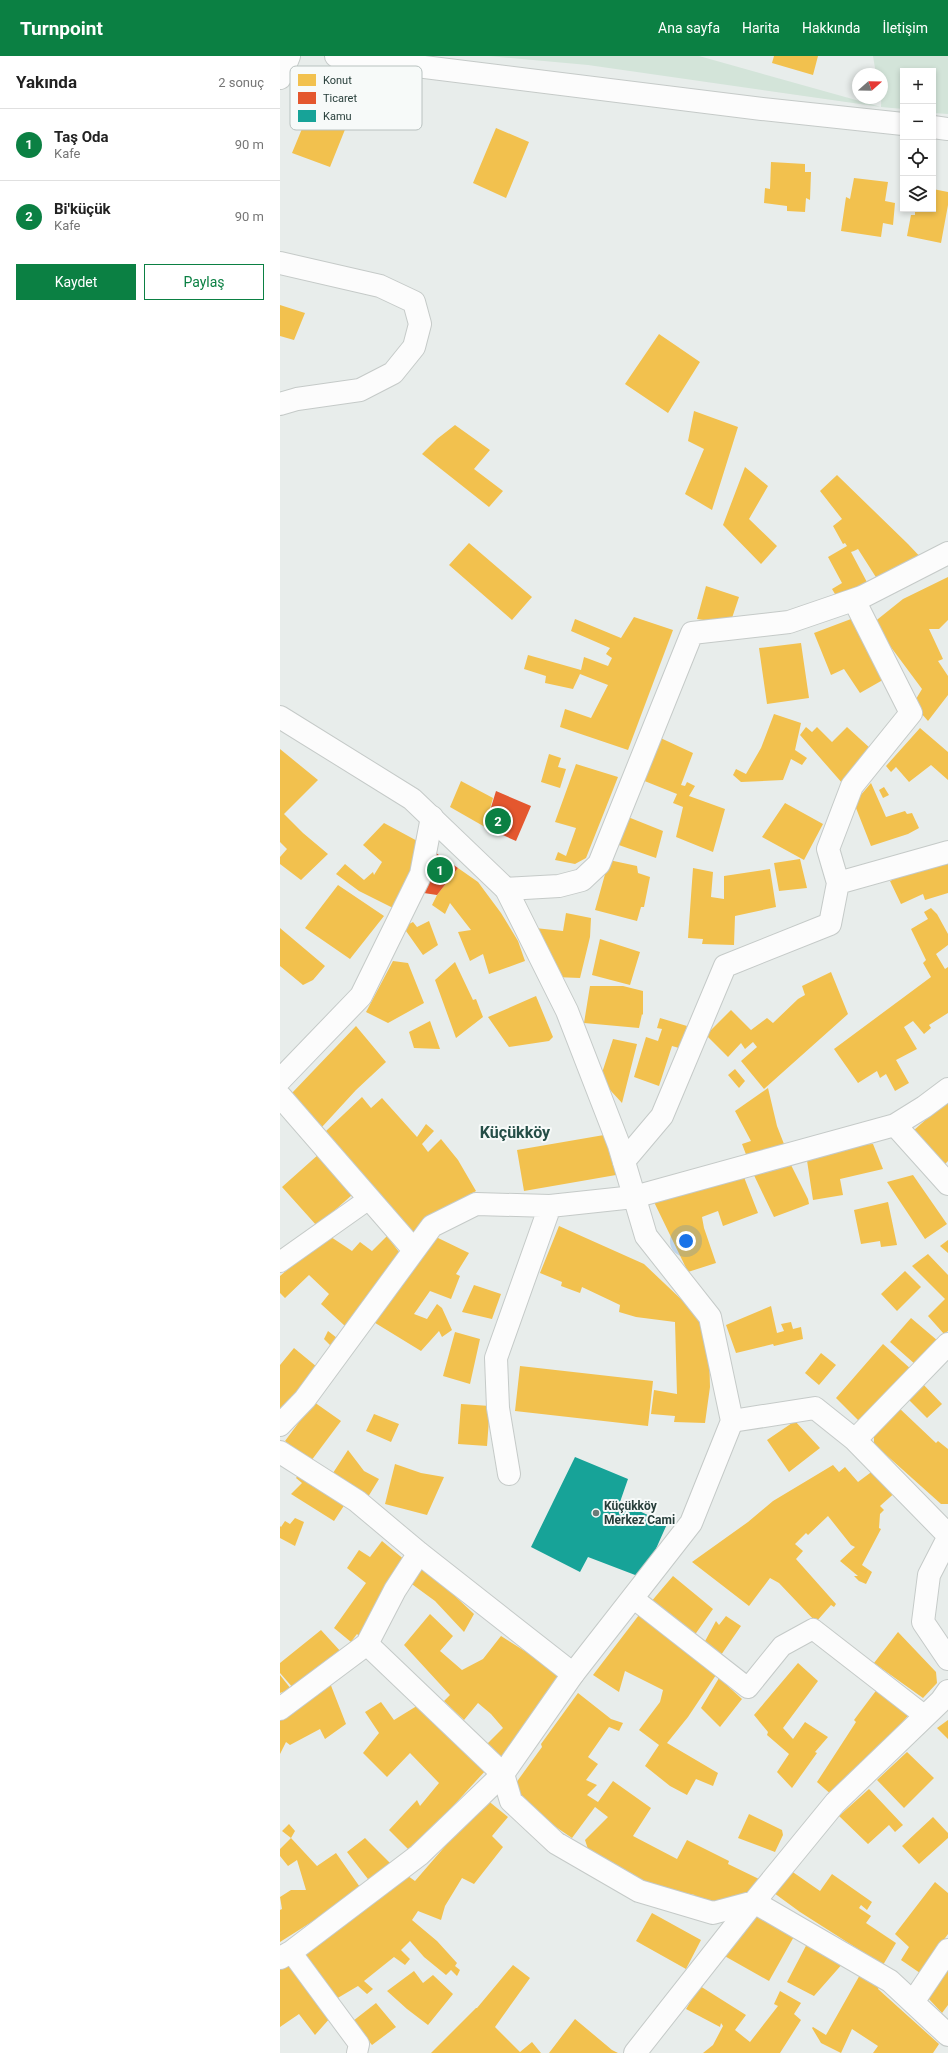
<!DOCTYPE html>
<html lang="tr">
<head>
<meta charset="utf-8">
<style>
  body { margin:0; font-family:Roboto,sans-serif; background:#f2f2f2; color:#222 }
  .controls { position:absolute; right:12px; top:12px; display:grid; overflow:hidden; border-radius:0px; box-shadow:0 2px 6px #0003 }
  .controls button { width:36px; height:36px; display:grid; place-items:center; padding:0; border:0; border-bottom:1px solid #e0e0e0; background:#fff; color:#222; font:20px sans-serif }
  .compass { position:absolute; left:572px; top:12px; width:36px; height:36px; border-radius:50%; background:#fff; box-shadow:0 2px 6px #0003; rotate:70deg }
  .you { position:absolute; left:406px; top:1185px; width:14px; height:14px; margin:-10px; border:3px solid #fff; border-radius:50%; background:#1a73e8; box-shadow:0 0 0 6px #1a73e833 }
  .badge { display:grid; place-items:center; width:26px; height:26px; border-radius:50%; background:#0b8043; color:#fff; font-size:13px; font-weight:700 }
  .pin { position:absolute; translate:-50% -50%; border:2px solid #fff; box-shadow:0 1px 4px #0006 }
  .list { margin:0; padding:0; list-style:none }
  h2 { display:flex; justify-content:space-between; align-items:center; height:52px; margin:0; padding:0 16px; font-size:17px }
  h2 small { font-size:13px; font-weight:400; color:#767676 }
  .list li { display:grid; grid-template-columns:26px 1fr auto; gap:12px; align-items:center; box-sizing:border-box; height:72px; padding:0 16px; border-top:1px solid #e0e0e0 }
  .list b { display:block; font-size:15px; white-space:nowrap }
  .list p { margin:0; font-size:13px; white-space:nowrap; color:#767676 }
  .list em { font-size:13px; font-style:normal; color:#767676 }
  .actions { display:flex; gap:8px; padding:12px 16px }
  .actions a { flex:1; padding:9px 0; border:1px solid #0b8043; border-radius:0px; text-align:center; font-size:14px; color:#0b8043 }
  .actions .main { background:#0b8043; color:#fff }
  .icon { flex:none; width:22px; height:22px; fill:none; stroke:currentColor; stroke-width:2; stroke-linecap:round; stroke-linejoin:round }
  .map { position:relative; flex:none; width:668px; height:1997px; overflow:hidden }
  header { display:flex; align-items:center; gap:24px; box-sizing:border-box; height:56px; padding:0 20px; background:#0b8043; color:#fff }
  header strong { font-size:19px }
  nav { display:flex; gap:22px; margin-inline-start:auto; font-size:14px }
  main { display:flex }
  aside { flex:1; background:#fff }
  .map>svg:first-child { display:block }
  .green { fill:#d3e4d9 }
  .homes { fill:#f2c14e }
  .shops { fill:#e4572e }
  .public { fill:#17a398 }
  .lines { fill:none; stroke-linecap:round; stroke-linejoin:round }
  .pedestrian-casing { stroke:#c5cac8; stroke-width:22 }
  .minor-casing { stroke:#c5cac8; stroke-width:24 }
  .tertiary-casing { stroke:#c5cac8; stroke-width:24 }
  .pedestrian { stroke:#fcfcfc; stroke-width:20 }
  .minor { stroke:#fcfcfc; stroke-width:22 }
  .tertiary { stroke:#fcfcfc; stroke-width:22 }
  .poi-dot { fill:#6b7b78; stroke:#f7faf9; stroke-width:1.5 }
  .labels { text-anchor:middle; stroke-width:4; stroke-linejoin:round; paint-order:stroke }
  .poi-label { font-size:12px; font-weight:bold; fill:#273e3a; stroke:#f7faf9; text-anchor:start }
  .district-label { font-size:16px; font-weight:bold; fill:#254e47; stroke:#f7faf9 }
  .key { fill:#f7faf9; stroke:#b9c2c0; stroke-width:1 }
  .key-label { font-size:11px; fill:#273e3a }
</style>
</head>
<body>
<header>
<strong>Turnpoint</strong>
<nav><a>Ana sayfa</a><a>Harita</a><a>Hakkında</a><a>İletişim</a></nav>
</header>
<main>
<aside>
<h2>Yakında<small>2 sonuç</small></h2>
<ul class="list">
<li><span class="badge">1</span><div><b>Taş Oda</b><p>Kafe</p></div><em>90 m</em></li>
<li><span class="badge">2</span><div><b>Bi'küçük</b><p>Kafe</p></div><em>90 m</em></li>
</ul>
<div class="actions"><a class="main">Kaydet</a><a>Paylaş</a></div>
</aside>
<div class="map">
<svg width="668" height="1997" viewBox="0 0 668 1997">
  <rect width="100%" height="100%" fill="#e8edeb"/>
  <!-- green -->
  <path class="green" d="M209,0H419L601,51L602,18H596L593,0H668V58L653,57V15H623V53L601,51L308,9Z"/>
  <!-- homes -->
  <path class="homes" d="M494,0H538L533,19L492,7Z
    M57,28L82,31L50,111L12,97L33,46L56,54L58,49L50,46Z
    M216,72L249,86L226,142L193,127Z
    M491,106L525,108V116H531L530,144L526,142L525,156L507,155V150L484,147L485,132L490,133Z
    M574,122L608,126L605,145L615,147L613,169L603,167L601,181L561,175L566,141L570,143Z
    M653,133L668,136V149L661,187L627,180L631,159H635V153H653Z
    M0,249L25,257L14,284L0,280Z
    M379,278L420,306L388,357L345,328Z
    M414,355L458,371L432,454L405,438L424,393L408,385Z
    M175,369L210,394L194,413L223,435L209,451L142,398L157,383Z
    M465,411L488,430L469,463L497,490L481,508L443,469Z
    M557,419L628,488L646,507L599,526L578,493L574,495L571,496L589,530L558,543L552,533L562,527L548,501L567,490L565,487L563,488L553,470L562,463L540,435Z
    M189,487L252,541L232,564L169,509Z
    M668,521V564L659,573H649L663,603L658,605L668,620V639L648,665L633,648L642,633L593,567L623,543Z
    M426,530L459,541L450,568L417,563Z
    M354,561L393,574L348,694L280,671L285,653L311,662L328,629L300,618L293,633L265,627L266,620L244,613L248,599L301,614L304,601L328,610L332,602L326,598L330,592L291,575L295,563L341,582Z
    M571,563L608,621L580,637L564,613L551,619L534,577Z
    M521,587L529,642L487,648L479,592Z
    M494,658L521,667L515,694L527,702L522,709L511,703L503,724L461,726L453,719L456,713L466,718L481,692Z
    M526,671L532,676L537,671L552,686L567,671L591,693L563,728L520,679Z
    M640,672L668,696V724L651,709L629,726L616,711L611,716L606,710Z
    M374,679L413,697L401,729L405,730L407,726L415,730L409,740L445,753L433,796L396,781L403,751L393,747L397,738L357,722Z
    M0,693L38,724L4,758L23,777L48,798L21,824L0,808V801L7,793L0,786Z
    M269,698L281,702L278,711L286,713L280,732L261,726Z
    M296,708L338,721L306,802L295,808L275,804L278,796L286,800L296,772L275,766Z
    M181,725L213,742L205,771L170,751Z
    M591,727L606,761L625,755L627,758L632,757L639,772L628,778L591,790L574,747Z
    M604,731L609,739L603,742L599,734Z
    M505,747L543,768L524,804L482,781Z
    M343,759L383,775L376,802L333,787Z
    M104,767L141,787L115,853L79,835L56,818L65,808L84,824L93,816L94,819L102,806L83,789Z
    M520,803L527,832L499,835L494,807Z
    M329,804L357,810L358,817L370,821L364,851H361L357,865L315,854Z
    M668,804V837L645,844L643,838L621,848L610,825L632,815Z
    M178,812L198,826L221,857L238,885L245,905L209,918L203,898L190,905L178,876L191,874L170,847L165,858L152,849L157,839Z
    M413,812L433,816L431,841L444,843V820L490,813L496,851L455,860L454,889L422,888L423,883L408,882Z
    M58,829L104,860L70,903L25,872Z
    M651,852L657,858L668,878V889L656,898L665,913L668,911V957L649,969L651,972L644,978L633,965L624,971L637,993L616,1004L629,1027L615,1035L606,1018L600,1022L597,1015L578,1027L554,993L651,921L643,907L646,904L631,873L648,863L644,856Z
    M286,857L311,862L310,881L300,922L275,921L255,872L283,875Z
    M149,865L158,889L143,899L126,875L125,870L133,866L137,871Z
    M0,872L45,910L33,924L23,929L0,910Z
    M320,883L360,896L350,929L312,919Z
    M113,905L128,907L144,947L108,967L86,956Z
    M175,906L193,944L196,943L203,961L176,982L155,924Z
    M551,916L568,958L484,1033L461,1005L477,991L473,986L465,993L461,987L448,1001L426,979L451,954L471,974L487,962L493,967L518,943L525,939L522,930Z
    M310,930H343L363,935V959L362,958L359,972L304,967Z
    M256,940L273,981L269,985L229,991L208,961Z
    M380,962L407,970L399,992L392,990L379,1030L354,1021L366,981L378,985L382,973L377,972Z
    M150,965L160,993L134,992L129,976Z
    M76,970L106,1006L76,1034L42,1071L12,1037Z
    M333,983L357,988L342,1047L320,1023Z
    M455,1013L465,1025L459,1032L448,1019Z
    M488,1032L497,1070L504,1088L467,1101L462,1088L471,1085L455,1055Z
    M82,1041L91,1052L102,1042L137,1081L146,1068L154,1075L142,1088L148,1096L161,1083L178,1104L196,1135L154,1159L132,1178L46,1075Z
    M668,1044V1105L663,1110L633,1075Z
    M324,1079L336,1119L244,1135L237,1094Z
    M593,1088L603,1113L560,1123L563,1139L533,1144L526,1098L557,1090Z
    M39,1098L72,1139L37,1170L2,1131Z
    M508,1103L528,1143L529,1148L494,1161L471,1113Z
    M462,1116L478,1157L443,1170L438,1155L422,1161L424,1172L436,1207L408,1216L374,1146Z
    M633,1119L667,1168L645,1183L607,1126Z
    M608,1146L617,1189L601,1191L600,1185L581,1188L574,1154Z
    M279,1170L364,1208L423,1264L429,1295L430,1331L425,1367L394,1366L395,1360L371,1358L374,1334L397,1338L395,1266L356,1261L339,1256L340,1249L302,1231L300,1237L281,1230L282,1226L260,1217Z
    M48,1179L72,1195L80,1186L92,1195L107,1180L119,1196L65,1270L41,1248L49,1238L29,1219L5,1242L0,1237V1220Z
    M156,1181L189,1197L176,1218L180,1220L171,1243L150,1235L134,1258L147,1263L157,1248L162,1252L172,1274L162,1281L159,1275L141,1295L92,1265L112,1244Z
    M668,1184V1197L660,1190Z
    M648,1198L668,1219V1275L664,1278L648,1260L665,1243L632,1210Z
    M625,1215L641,1231L617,1255L601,1238Z
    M194,1229L221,1238L212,1263L182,1256Z
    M491,1250L497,1277L504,1275L501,1268L511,1266L513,1273L521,1271L523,1283L494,1290L493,1288L456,1297L446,1269Z
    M631,1262L658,1285L636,1309L610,1286Z
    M48,1275L57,1282L51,1290L44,1283Z
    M175,1276L200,1283L190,1328L163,1320Z
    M603,1288L632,1314L583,1369L556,1342Z
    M14,1292L37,1311L0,1359V1309Z
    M541,1297L556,1309L539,1329L525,1317Z
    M240,1310L373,1325L368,1370L235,1355Z
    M640,1325L662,1348L647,1362L625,1340Z
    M34,1346L61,1365L31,1405L5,1385Z
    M181,1348L210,1350L207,1390L178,1388Z
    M618,1351L656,1387L658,1385L668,1393V1448H661L594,1388V1379Z
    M94,1358L119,1368L111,1386L86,1375Z
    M515,1365L540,1392L509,1416L487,1384Z
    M68,1394L84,1415L99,1423L88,1441L51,1420Z
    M115,1408L141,1417L164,1421L147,1459L105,1448Z
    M553,1409L559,1416L565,1411L578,1426L594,1414L618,1434L600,1450L604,1454L600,1458L599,1472L601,1473L582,1509L592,1516L586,1528L579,1525L574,1520H578L560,1505L575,1491L571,1489L548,1460L528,1479L526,1477L515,1488L523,1495L516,1503L556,1548L554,1551L551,1549L536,1566L499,1527L490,1522L469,1550L412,1506L468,1466L493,1445Z
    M21,1415L67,1445L54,1465L11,1438L22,1427L16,1422Z
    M15,1462L24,1466L15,1490L0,1482V1470L1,1471L5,1465L10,1468Z
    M102,1485L126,1505L81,1582L77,1578L71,1586L54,1572L86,1527L67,1512L79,1494L90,1501Z
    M141,1508L194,1558L184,1576L155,1545L129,1526Z
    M393,1520L433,1553L414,1580L370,1547Z
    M150,1558L173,1580L160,1595L182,1614L203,1603L221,1580L251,1599L282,1623L222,1703L206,1689L223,1672L211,1658L198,1647L184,1664L164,1645L170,1639L124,1589Z
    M359,1559L436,1619L408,1661L387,1687L438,1717L433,1730L416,1723L407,1739L390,1730L365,1710L379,1689L359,1674L380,1646L383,1634L345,1615L339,1636L313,1619Z
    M446,1560L461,1570L441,1599L424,1587L436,1565L439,1569Z
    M41,1574L62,1597L14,1633L0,1617V1607Z
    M618,1576L656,1616L657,1627L643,1642L594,1607Z
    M518,1607L538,1625L503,1672L513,1683L525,1666L548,1681L535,1696L537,1697L512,1732L497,1716L509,1698L487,1679L488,1676L474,1659Z
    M0,1619L11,1633L0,1637Z
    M439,1622L462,1643L440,1671L421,1652Z
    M50,1627L66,1668L45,1683L40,1673L10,1689L6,1686L0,1698V1660Z
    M598,1632L631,1656L606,1686L553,1740L537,1726L576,1666L574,1664Z
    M298,1637L331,1663L343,1667L339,1675L329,1671L308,1701L318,1708L306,1724L317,1729L307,1739L318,1746L333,1725L371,1752L353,1780L397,1803L407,1784L449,1805L448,1808L479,1823L469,1838L434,1848L412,1845L415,1839L382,1833L310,1799L305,1784L328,1761L315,1751L292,1782L244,1749L233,1731L262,1691L261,1688Z
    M101,1646L114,1664L140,1648L206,1714L131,1796L109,1774L137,1744L140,1750L159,1727L130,1697L107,1721L83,1697L99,1677L85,1656Z
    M668,1664V1683L657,1672Z
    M627,1696L654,1722L624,1752L597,1724Z
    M589,1733L623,1769L615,1776L609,1769L588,1788L559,1760Z
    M206,1743L228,1761L212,1780L223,1791L194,1828L182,1822L165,1850L161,1864L138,1855L132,1864L157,1885L177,1907L175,1910L180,1914L177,1920L171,1914L166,1919L144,1901L130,1885L121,1894L130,1903L125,1909L114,1901L84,1925L93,1933L87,1938L78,1930L56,1943L23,1898L128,1820L135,1825Z
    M469,1758L502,1774L503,1779L495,1796L458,1782Z
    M653,1761L668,1777V1782L639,1808L622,1790Z
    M9,1768L15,1775L11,1782L2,1775Z
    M11,1782L37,1810L56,1797L82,1834L0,1886V1854L2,1853L0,1841L11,1834H26L17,1804L8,1810L0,1800V1793Z
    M85,1782L113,1810L91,1827L67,1796Z
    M507,1812L540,1835L552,1818L592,1846L587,1854L581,1849L579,1852L591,1860L586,1867L616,1887L603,1909L520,1856L494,1837Z
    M655,1826L668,1837V1878L640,1917L621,1904L629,1891L615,1878Z
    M372,1857L421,1884L406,1913L356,1885Z
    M478,1861L489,1863L516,1877L489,1925L441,1898L466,1864Z
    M529,1884L564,1906L534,1940L507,1926Z
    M6,1902L51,1961L35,1979L19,1958L0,1971V1906Z
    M668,1904V1949L662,1957L648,1942Z
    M233,1909L250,1922L215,1971L240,1996L252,1986L261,1997H151L196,1952H197Z
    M134,1915L143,1927L153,1919L173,1938L148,1969L127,1953L107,1935Z
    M581,1917L600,1929L598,1933L659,1988L653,1997H593L598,1990L572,1973L561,1997L541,1987L532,1972L533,1971L546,1979Z
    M420,1930L466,1959L455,1974L470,1986L498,1950L494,1948L500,1935L521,1947L514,1958L521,1964L500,1997H423L433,1989L443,1970L441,1967L440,1971L406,1953Z
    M96,1947L116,1971L92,1989L73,1965Z
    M295,1963L332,1994L338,1997H269Z"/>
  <!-- shops -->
  <path class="shops" d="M216,735L251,750L236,785L205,771Z
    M156,797L178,812L157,839L137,836Z"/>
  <!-- public -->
  <path class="public" d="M295,1401L348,1423L340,1446L387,1468L363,1522L308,1501L300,1516L251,1491Z"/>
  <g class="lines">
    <defs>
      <path id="pedestrian" d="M0,1206L89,1143
        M353,1542L468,1632L502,1590L533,1573L645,1660
        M11,1896L79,1988L77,1997"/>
      <path id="minor" d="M56,0L482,53L623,68
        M0,22L9,0
        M653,71L668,73
        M0,207L100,230L134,246L140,268L134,291L113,317L80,334L17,343L0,348
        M558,827L668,796
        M226,833L279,830L302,824L319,808L412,577L509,566L582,541L668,497
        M0,1024L81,940L141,818L152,761
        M0,1040L134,1194
        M615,1069L668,1128
        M344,1105L382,1060L445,910L550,868L558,827L548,793L572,730L631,657L574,544
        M452,1365L535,1352L575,1384L668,1479
        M0,1369L25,1343L152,1170L196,1148L270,1150L354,1141L615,1069L644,1051L668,1033
        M575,1384L668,1288
        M0,1396L77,1445L139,1497L293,1618
        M229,1418L218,1352L216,1302L270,1150
        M668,1482L649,1519L643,1566L668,1603
        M87,1588L223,1718L231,1745L276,1787L359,1835L433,1857L474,1846L555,1747L661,1645L668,1635
        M0,1653L87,1588L115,1534L139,1497
        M633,1946L668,1894"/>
      <path id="tertiary" d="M0,661L132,743L226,833L287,955L339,1089L366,1180L430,1261L452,1365L411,1467L293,1618L223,1718L139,1799L11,1896L0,1902
        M355,1997L474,1846L610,1925L668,1979"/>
    </defs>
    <!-- pedestrian casing -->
    <use href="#pedestrian" class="pedestrian-casing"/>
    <!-- minor casing -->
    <use href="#minor" class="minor-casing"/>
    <!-- tertiary casing -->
    <use href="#tertiary" class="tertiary-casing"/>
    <!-- pedestrian -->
    <use href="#pedestrian" class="pedestrian"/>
    <!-- minor -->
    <use href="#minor" class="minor"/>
    <!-- tertiary -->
    <use href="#tertiary" class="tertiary"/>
  </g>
  <!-- markers -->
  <circle class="poi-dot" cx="316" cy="1457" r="4"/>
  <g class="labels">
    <!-- poi labels -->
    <g class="poi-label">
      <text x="324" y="1454">Küçükköy<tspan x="324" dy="14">Merkez Cami</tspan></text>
    </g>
    <!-- district labels -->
    <g class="district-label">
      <text x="235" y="1082">Küçükköy</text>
    </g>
  </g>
  <!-- legend -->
  <rect x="10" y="10" width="132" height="64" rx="6" class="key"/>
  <rect x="18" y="18" width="18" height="12" fill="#f2c14e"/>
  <rect x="18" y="36" width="18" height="12" fill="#e4572e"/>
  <rect x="18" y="54" width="18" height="12" fill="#17a398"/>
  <g class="key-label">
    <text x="43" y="28">Konut</text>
    <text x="43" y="46">Ticaret</text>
    <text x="43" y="64">Kamu</text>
  </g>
</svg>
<div class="controls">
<button>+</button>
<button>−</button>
<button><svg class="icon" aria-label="locate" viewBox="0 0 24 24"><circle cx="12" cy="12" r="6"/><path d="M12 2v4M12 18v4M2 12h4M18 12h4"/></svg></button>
<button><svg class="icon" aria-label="layers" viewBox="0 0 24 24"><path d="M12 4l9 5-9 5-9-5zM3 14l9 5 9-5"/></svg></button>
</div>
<svg class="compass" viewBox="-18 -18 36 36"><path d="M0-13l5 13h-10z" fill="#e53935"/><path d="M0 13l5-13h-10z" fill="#767676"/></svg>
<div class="you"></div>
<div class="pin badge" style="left:160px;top:814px">1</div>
<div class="pin badge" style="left:218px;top:765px">2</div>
</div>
</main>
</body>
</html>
